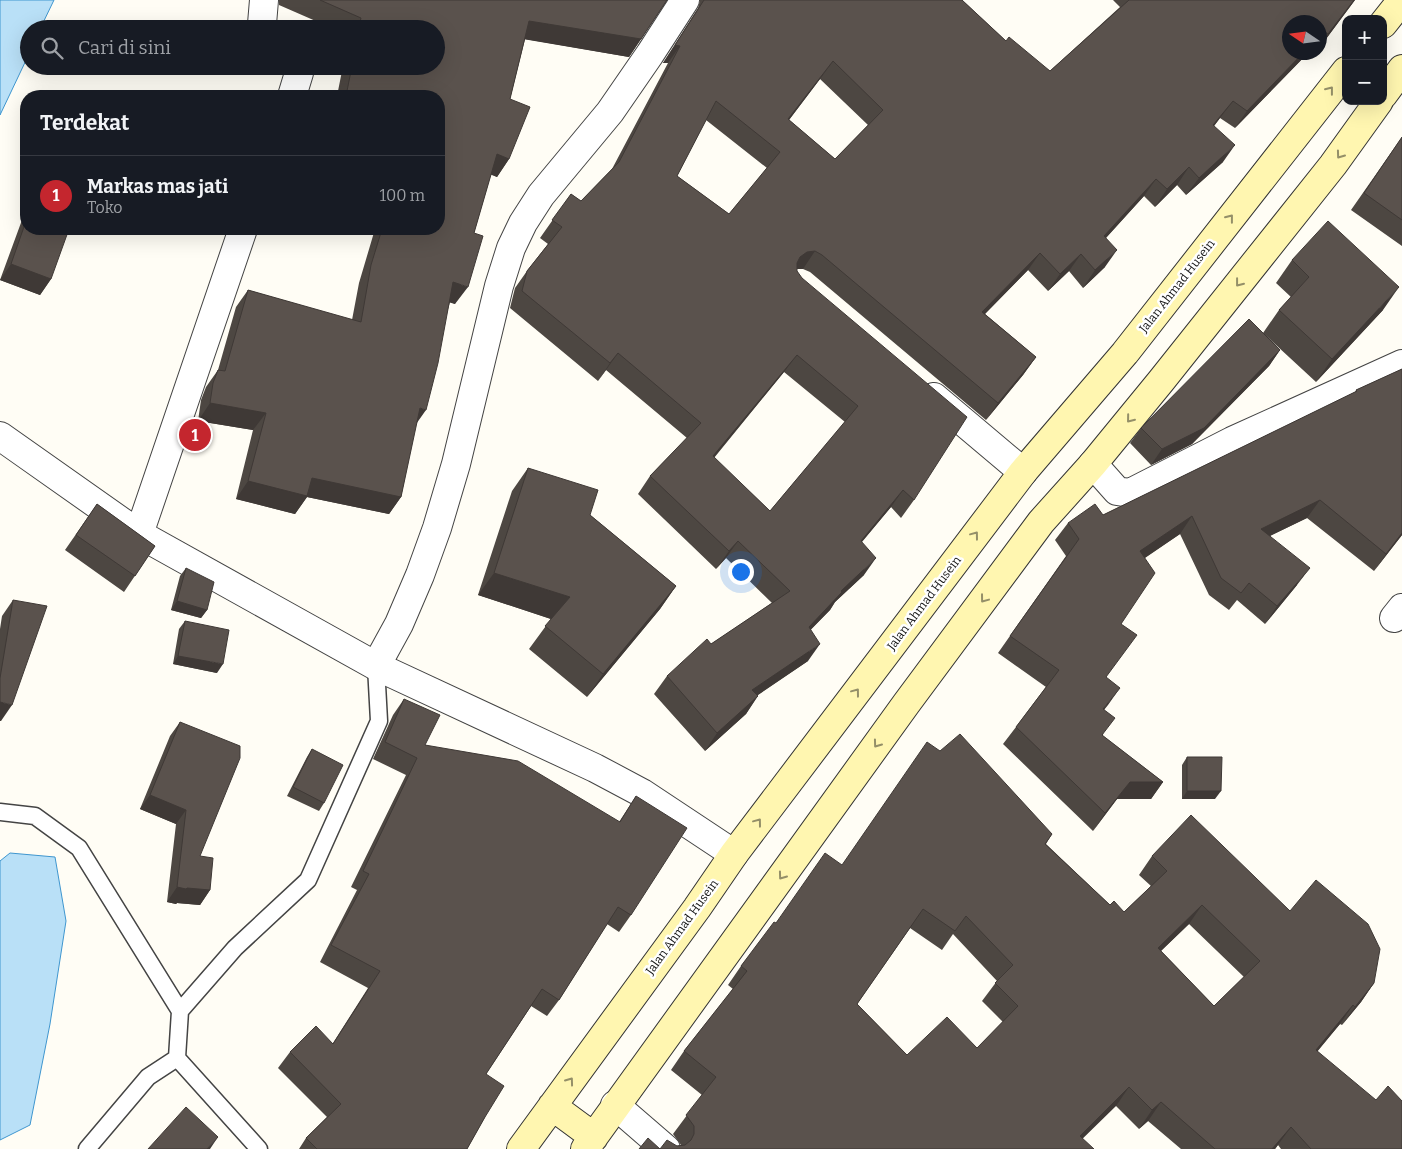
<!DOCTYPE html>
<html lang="id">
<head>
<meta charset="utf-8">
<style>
  body { margin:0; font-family:Bitter,serif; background:#242831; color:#f1f3f6 }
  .controls { position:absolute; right:15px; top:15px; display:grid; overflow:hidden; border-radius:10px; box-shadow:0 5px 20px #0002 }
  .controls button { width:45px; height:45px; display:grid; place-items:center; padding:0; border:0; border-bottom:1px solid #363941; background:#171b24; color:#f1f3f6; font:25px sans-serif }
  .compass { position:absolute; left:1282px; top:15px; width:45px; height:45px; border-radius:50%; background:#171b24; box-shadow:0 5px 20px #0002; rotate:283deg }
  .you { position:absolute; left:740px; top:571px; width:18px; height:18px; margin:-12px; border:4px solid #fff; border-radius:50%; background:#1a73e8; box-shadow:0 0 0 8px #1a73e833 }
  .badge { display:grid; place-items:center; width:32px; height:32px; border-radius:50%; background:#c4262e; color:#fff; font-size:16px; font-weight:700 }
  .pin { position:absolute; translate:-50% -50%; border:2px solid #fff; box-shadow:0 1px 5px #0006 }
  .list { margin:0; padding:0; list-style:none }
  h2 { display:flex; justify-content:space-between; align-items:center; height:65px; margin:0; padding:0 20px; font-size:21px }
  h2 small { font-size:16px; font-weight:400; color:#9ea1a6 }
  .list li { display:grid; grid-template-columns:32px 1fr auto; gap:15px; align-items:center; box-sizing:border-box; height:80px; padding:0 20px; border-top:1px solid #363941 }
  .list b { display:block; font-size:19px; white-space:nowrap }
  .list p { margin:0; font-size:16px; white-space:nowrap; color:#9ea1a6 }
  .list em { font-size:16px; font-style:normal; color:#9ea1a6 }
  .icon { flex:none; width:28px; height:28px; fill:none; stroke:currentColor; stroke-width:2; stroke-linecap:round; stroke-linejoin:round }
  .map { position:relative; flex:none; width:1402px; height:1149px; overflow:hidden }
  .search { position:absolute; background:#171b24; box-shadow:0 5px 20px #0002; left:20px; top:20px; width:425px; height:55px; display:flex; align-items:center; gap:12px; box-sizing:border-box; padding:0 18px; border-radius:28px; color:#9ea1a6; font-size:19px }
  .panel { position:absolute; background:#171b24; box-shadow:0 5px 20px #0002; left:20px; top:90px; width:425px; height:145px; border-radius:20px }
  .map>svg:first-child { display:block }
  .water { fill:#b9e0f7; stroke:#3f96cf }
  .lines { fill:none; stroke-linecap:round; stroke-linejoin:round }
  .lane-casing { stroke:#444; stroke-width:19 }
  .street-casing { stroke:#444; stroke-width:30 }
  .secondary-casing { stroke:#333; stroke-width:30 }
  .lane { stroke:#fff; stroke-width:16 }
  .street { stroke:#fff; stroke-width:28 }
  .secondary { stroke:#fff6b0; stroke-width:28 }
  .wall { fill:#4d4742; fill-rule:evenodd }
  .shaded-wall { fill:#3f3936 }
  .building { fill:#5a524d; stroke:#3f3936; fill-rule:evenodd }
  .oneway { stroke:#948f68 }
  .labels { text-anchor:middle; stroke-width:5; stroke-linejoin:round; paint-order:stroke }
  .street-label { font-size:12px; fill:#111; stroke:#fff }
</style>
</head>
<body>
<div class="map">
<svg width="1402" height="1149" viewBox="0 0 1402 1149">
  <rect width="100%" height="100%" fill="#fffdf5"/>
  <!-- water -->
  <path class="water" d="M0,0H54L40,29H29V54L0,115Z
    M10,853L55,857L66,921L50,1024L30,1125L0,1140V861Z"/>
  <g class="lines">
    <defs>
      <path id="lane" d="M0,812L35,816L79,848L180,1011
        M87,1149L148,1077L177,1058
        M259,1149L177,1058L180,1011L235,948L308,880L379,721L376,666"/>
      <path id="street" d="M263,29L262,24L264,0
        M292,96L299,73L296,66
        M934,397L1023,472
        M0,436L139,534L376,666L595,768L642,793L734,854
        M1093,464L1117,491L1130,493L1232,441L1402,364
        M139,534L243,229
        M1394,618L1402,608
        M376,666L399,624L420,575L437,528L456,464L499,286L511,248L523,223L541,195L610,112L650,54L685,0
        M615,1105L666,1149"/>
      <path id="secondary" d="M1383,24L1402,0
        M1383,95L1402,69
        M552,1106L594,1137
        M521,1149L697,908L734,854L1023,472L1125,353L1346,71
        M585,1149L906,704L1041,522L1093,464L1161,381L1333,165L1379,101"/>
    </defs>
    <!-- lane casing -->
    <use href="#lane" class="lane-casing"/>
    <!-- street casing -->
    <use href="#street" class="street-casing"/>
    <!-- secondary casing -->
    <use href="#secondary" class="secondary-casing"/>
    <!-- lane -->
    <use href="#lane" class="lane"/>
    <!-- street -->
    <use href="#street" class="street"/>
    <!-- secondary -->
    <use href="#secondary" class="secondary"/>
  </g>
  <!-- wall -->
  <path class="wall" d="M279,0H667L629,57L525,39L510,99L509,159L497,177L491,174L474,233L455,304L450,302L416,424L401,497L389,514L307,497L295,514L236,499L253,430L198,421L201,400L206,387L218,370L236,307L248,290L352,320L359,283L375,229H439V96H337L343,66H436V29H334L279,5Z
    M700,0H962L1006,41L1050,71L1120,7L1113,0H1355L1320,47V22L1290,52H1309L1235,128L1220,118L1214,126L1223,162L1186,195L1177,185L1155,207L1144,196L1106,238L1105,267L1083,288L1069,271L1048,291L1028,270L985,314L1036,357L1023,375L986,420L810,272L803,269H797V271L914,500L901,518L891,507L862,542L864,575L835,602L830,610L811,629L808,661L758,695L746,714L705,751L654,694L667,676L711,644L772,603L726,558L716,569L638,494L650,476L687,438L606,370L598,381L510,308L515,288L527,271L548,244L540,238L571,194L581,201L612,169L668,63H663L698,8ZM820,79L868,125L835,159L789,120ZM706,120L767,168L729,214L677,176ZM784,372L845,422L770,511L714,458Z
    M1402,137V246L1351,210Z
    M26,213V229L51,279L40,295L0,280L22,220Z
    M1292,260L1383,310L1316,382L1263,333L1279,310L1291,297L1276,283Z
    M1280,350L1269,366L1192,444L1151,465L1130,443L1141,428Z
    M1402,369V535L1374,571L1307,518L1270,536L1297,585L1265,624L1237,600L1229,610L1209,595L1180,534L1145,558L1121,624L1106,677L1103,736L1163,782L1151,799H1117L1093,831L1003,744L1016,727L1046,687L998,653L1066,556L1055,540L1068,523L1103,515L1355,392L1356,390Z
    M528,468L590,515L676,586L660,609L587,697L529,649L551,619L478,595L512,491Z
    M97,504L155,546L124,592L65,550Z
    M186,568L207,610L201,618L171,610L180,576Z
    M13,600L1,721H0V629L2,616Z
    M185,621L217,673L173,664L179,629Z
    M404,699L425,745L619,822L636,796L631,915L619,932L607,924L559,1000L547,1016L531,1006L486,1074L485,1117L467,1149H299L306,1138L327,1117L278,1068L290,1052L333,1043L368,988L320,962L357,890L351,887L406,775L373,759L393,715Z
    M180,722L200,856L210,890L200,905L177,903L176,904L167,902L176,824L140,809L170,736Z
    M312,749L324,803L319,811L287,796L307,757Z
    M1187,757L1215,799H1182V765Z
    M1052,834L1046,844L1110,905L1124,912L1151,886L1139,875L1152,856L1290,911L1374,983L1361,1002L1342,1025L1340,1024L1317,1051L1402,1149H1281L1278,1145L1275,1149H1181L1148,1121L1139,1129L1116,1106L660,1149L681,1145L673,1134L702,1095L671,1070L684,1051L733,989L728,985L741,966L776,923L842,865ZM1189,924L1244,977L1214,1006L1161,951ZM910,928L942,950L953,934L997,981L982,1001L1003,1022L977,1048L907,1055L857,1004Z"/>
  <!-- shaded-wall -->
  <path class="shaded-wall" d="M1354,0H1355L1320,47L1328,34Z
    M529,21L641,39L629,57L517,38Z
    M675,45L680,46L668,63H663Z
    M1304,52H1309L1235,128L1247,111Z
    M833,61L820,79L776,137L788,119Z
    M1233,101L1220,118L1201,143L1213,125Z
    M1235,145L1223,162L1186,195L1199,178Z
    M497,154L509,159L497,177L484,172Z
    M1189,167L1177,185L1155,207L1167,189Z
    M1156,179L1144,196L1092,253L1104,236Z
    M1117,250L1105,267L1083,288L1095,270Z
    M815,251L803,269H795L788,274L800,257L807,252Z
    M1040,253L1028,270L970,329L982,312Z
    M1081,254L1069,271L1048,291L1060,274Z
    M11,264L51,279L40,295L0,280Z
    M453,282L468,287L455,304L441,300Z
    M1399,287L1383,310L1316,382L1332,359Z
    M1280,350L1269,366L1192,444L1151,465L1162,449Z
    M618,353L606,370L598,381L610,363Z
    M797,355L784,372L700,474L713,456Z
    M1036,357L1023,375L986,420L998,403Z
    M210,403L266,413L253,430L198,421Z
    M420,408L426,410L414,427Z
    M312,478L401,497L389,514L307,497L295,514L236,499L248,481Z
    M903,490L891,507L848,558L861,541Z
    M1320,500L1307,518L1249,546L1261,529Z
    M1192,516L1180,534L1128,569L1140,551Z
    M1402,533V535L1374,571L1386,554Z
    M738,541L726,558L716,569L729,551Z
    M876,558L864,575L835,602L830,610L797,644L809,627L841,591Z
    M1310,568L1297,585L1265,624L1277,606Z
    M494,573L570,597L554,620L478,595Z
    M676,586L660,609L587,697L603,674Z
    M177,601L207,610L201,618L171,610Z
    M820,644L808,661L740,707L752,690Z
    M178,656L223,664L217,673L173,664Z
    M1120,688L1108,705L1091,726L1103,709Z
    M758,696L746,714L705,751L717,733Z
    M0,702L12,705L1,721H0Z
    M1130,782H1163L1151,799H1117L1093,831L1105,813Z
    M1187,791H1221L1215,799H1182Z
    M150,795L186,810L176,824L140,809Z
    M177,887L210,890L200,905L177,903L176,904L167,902Z
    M1202,905L1189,924L1145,966L1158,948Z
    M1374,983L1361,1002L1342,1025L1355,1007Z
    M1353,1005L1340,1024L1303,1069L1316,1050Z
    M1129,1087L1116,1106L1072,1149L1080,1136Z
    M1161,1102L1148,1121L1139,1129L1152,1110Z
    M1291,1127L1275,1149H1272Z
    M218,1137L210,1149H207Z"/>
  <!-- building -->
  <path class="building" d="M320,0H667L641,39L529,21L510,99L530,107L509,159L497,154L474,233L483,236L468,287L453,282L438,363L426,410L420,408L401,497L312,478L307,496L248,481L266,413L210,403L213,383L218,370L225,371L248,290L361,322L371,265L382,229H439V96H346L352,66H436V29H358L361,18Z
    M704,0H962L1006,41L1009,37L1050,71L1129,0H1354L1328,34L1325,32L1320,37V22H1290V52H1304L1247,111L1233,101L1213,125L1235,145L1199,178L1189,167L1167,189L1156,179L1104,236L1117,250L1095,270L1081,254L1060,274L1040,253L982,312L1036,357L998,403L822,255L815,251L807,252L800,257L797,263V271L802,278L967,417L914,500L903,490L861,541L876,558L841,591L842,592L809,627L820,644L752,690L758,696L717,733L667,676L707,639L711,644L790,591L738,541L729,551L650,476L701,423L618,353L610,363L522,291L527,271L562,227L552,220L571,194L581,201L619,162L680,46L675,45ZM833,61L883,110L835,159L788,119ZM716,101L780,152L729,214L677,176ZM797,355L858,406L770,511L713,456Z
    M1402,137V220L1364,193Z
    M26,221V229H69L51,279L11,264Z
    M1328,221L1399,287L1332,359L1279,310L1309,277L1292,260Z
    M1249,319L1280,350L1204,428L1162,449L1141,428Z
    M1402,369V533L1386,554L1320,500L1261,529L1310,568L1277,606L1249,583L1241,593L1221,578L1192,516L1140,551L1155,573L1121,624L1137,635L1106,677L1120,688L1103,709L1115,718L1102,735L1163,782H1130L1105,813L1016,727L1059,670L1010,636L1079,539L1068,523L1095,504L1103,515L1357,391L1356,390Z
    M528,468L598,490L590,515L676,586L603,674L545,626L570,597L494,573Z
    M97,504L155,546L135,576L76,535Z
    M186,568L214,582L207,610L177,601Z
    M13,600L47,606L12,705L0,702V678Z
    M185,621L229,630L223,664L178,656Z
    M404,699L440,715L425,745L518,761L620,822L636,796L687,828L631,915L618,907L559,1000L542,989L486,1074L504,1086L485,1117L467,1149H317L306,1138L341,1104L290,1052L316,1026L333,1044L380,971L331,945L369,874L363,871L417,758L385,742Z
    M180,722L240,746V758L200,856L213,858L210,890L187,888L186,889L177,887L186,810L150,795Z
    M960,734L1052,834L1045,844L1110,905L1114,901L1124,912L1167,871L1152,856L1191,815L1290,911L1316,880L1368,924L1380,949L1374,983L1355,1007L1353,1005L1316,1050L1376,1100L1388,1086L1402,1101V1149H1311L1291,1127L1272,1149H1215L1161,1102L1152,1110L1129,1087L1080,1136L1094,1149H639L648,1138L660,1149L667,1140L677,1146L685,1145L691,1140L694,1134V1126L686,1115L716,1077L684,1051L747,971L741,966L774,922L776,923L825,853L842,865L927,742L940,751ZM1202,905L1260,961L1214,1006L1158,948ZM923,909L955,931L966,916L1013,965L995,983L1018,1006L977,1048L947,1017L907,1055L857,1004Z
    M312,749L343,765L324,803L293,787Z
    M1187,757H1222L1221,791H1187Z
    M186,1107L218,1137L207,1149H148Z"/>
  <!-- one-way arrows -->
  <defs><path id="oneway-chevron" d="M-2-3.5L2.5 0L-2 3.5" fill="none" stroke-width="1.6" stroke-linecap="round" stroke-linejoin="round" transform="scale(1.25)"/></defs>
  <g class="oneway">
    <use href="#oneway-chevron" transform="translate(1330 90) rotate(-52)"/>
    <use href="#oneway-chevron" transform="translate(1340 155) rotate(126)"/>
    <use href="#oneway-chevron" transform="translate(1230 218) rotate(-52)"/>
    <use href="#oneway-chevron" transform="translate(1239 283) rotate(128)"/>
    <use href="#oneway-chevron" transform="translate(1130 419) rotate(129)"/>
    <use href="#oneway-chevron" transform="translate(975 535) rotate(-53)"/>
    <use href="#oneway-chevron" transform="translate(984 599) rotate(127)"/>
    <use href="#oneway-chevron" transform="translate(856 692) rotate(-53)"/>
    <use href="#oneway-chevron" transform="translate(877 744) rotate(126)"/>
    <use href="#oneway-chevron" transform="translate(758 822) rotate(-53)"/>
    <use href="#oneway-chevron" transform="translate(782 876) rotate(126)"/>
    <use href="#oneway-chevron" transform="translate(570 1081) rotate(-54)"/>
  </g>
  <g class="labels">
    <!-- street labels -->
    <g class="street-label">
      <text transform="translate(1177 286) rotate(-52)" y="4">Jalan Ahmad Husein</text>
      <text transform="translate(924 603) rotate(-53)" y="4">Jalan Ahmad Husein</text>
      <text transform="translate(682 927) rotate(-54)" y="4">Jalan Ahmad Husein</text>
    </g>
  </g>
</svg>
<div class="controls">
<button>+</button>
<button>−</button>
</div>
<svg class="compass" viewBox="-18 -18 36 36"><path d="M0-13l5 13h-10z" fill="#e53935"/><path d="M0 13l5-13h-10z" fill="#9ea1a6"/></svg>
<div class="you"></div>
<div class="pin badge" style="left:195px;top:435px">1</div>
<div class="search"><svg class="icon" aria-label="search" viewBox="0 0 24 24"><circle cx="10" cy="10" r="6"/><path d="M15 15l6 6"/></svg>Cari di sini</div>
<section class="panel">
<h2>Terdekat<small></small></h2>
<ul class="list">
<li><span class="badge">1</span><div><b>Markas mas jati</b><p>Toko</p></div><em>100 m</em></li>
</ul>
</section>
</div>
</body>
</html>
